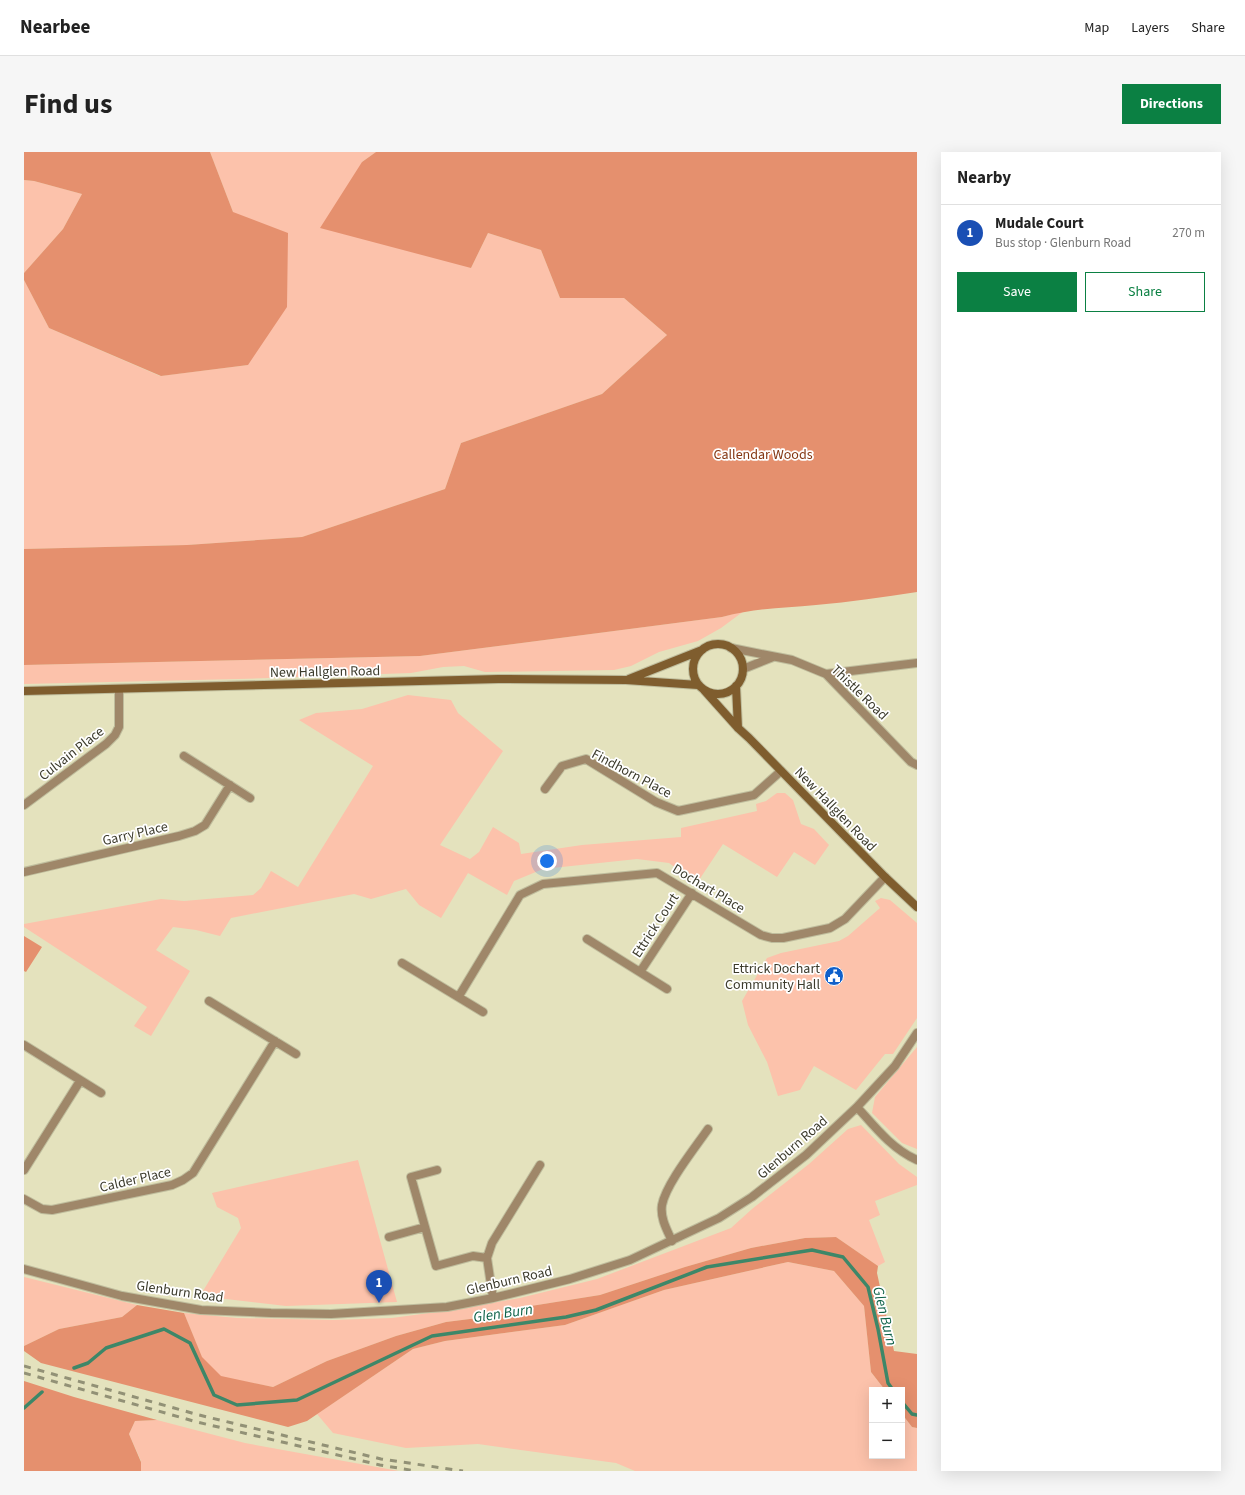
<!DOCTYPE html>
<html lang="en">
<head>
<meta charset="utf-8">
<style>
  body { margin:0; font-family:"Source Sans 3",sans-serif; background:#f6f6f6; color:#222 }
  .controls { position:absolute; right:12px; bottom:12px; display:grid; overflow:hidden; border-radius:0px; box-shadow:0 4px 16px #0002 }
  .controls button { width:36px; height:36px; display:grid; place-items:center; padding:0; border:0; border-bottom:1px solid #e0e0e0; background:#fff; color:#222; font:20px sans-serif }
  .you { position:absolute; left:523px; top:709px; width:14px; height:14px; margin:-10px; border:3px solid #fff; border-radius:50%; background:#1a73e8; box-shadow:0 0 0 6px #1a73e833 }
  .badge { display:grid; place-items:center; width:26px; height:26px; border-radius:50%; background:#0b8043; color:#fff; font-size:13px; font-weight:700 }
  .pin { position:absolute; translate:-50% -33px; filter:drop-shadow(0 1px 2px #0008) }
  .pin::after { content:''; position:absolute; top:21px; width:14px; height:12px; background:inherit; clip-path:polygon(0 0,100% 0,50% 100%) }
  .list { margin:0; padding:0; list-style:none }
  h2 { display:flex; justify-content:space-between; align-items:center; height:52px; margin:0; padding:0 16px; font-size:17px }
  h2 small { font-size:13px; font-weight:400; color:#767676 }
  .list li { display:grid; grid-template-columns:26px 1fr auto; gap:12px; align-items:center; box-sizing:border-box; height:56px; padding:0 16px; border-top:1px solid #e0e0e0 }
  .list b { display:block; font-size:15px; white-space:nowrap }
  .list p { margin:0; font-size:13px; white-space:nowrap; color:#767676 }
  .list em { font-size:13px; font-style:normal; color:#767676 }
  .actions { display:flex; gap:8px; padding:12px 16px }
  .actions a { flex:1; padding:9px 0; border:1px solid #0b8043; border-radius:0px; text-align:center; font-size:14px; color:#0b8043 }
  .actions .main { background:#0b8043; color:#fff }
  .map { position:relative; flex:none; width:893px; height:1319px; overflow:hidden; border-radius:0px }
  header { display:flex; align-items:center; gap:24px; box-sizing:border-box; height:56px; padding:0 20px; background:#fff; border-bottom:1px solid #e0e0e0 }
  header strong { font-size:19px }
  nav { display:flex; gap:22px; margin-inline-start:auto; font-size:14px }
  .intro { display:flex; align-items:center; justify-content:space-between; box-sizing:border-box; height:96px; padding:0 24px }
  h1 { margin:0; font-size:28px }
  .button { padding:10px 18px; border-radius:0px; background:#0b8043; color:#fff; font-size:14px; font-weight:700 }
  main { display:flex; gap:24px; padding:0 24px }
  aside { flex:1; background:#fff; border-radius:0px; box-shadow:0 4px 16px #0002 }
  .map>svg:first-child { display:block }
  .green { fill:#fcc2ab }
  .forest { fill:#e5906e }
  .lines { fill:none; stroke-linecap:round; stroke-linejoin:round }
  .stream { stroke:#3d8768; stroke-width:3.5 }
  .street-casing { stroke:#bfbd9d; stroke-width:10 }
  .secondary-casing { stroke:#bfbd9d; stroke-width:10 }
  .street { stroke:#9f8769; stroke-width:8 }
  .secondary { stroke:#7f5d2e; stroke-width:8 }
  .rail { stroke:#929176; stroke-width:3; stroke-dasharray:7 7; stroke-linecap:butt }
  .labels { text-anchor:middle; stroke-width:3.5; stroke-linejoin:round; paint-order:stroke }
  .park-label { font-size:14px; fill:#843713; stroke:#fff }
  .street-label { font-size:14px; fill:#3c3b2c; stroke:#fff }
  .poi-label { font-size:14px; fill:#3c3b2c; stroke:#fff; text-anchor:end }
  .water-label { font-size:15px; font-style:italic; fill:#0a5f45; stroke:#fff }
</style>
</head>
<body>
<header>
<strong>Nearbee</strong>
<nav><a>Map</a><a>Layers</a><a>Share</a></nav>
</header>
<div class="intro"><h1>Find us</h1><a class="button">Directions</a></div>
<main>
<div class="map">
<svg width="893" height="1319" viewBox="0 0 893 1319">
  <rect width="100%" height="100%" fill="#e4e2bd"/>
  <!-- green -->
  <path class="green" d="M186,0H352L338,10L447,116L464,81L517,98L536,146H600L643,183L578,242L437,291L421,337L278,385L163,393L0,397V128L25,176L136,224L224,213L209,60Z
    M0,28L10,29L58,42L39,77L0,121Z
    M720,459L697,476L674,489L635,500L607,514L590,518L461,520L440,514L419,515L387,521L214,527L0,532V513L396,504L698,465Z
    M384,543L427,548L434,561L479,599L416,693L446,707L455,700L469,675L495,691L497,702L558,693L657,685V676L733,659L732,652L742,649L753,641H761L769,648L777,672L790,677L805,693L791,713L770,700L753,725L699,692L673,731L645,711L613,707L519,717L490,729L483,743L444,721L417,766L395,753L382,737L347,747L330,742L207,766L196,784L172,778L149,775L132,798L166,819L127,884L110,874L123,855L0,775V772L137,747L160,749L229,743L237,736L247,719L274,735L349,614L275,568L292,561L338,557Z
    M857,746L866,748L893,771V866L869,902H861L832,938L790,914L776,938L754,944L743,910L724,873L718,849L743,806L757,801L815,789L824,784L856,756L851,749Z
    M893,895V997L878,991L848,961L851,945Z
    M837,973L875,1012L893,1025V1033L851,1049L856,1063L845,1068L861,1110L854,1114L812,1085L781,1086L727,1096L661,1115L576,1143L507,1154L470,1164L422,1170L372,1184L303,1209L249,1235L197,1225L178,1206L160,1161L213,1166L309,1168L368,1166L420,1159L496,1146L573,1127L707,1076L728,1057L785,1012L824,977Z
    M334,1008L373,1150L262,1154L176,1144L217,1076L214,1066L193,1055L188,1041Z
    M764,1110L810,1119L840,1154L847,1220L861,1238H848V1304H878V1262L888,1275L893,1276V1319H611L592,1311L454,1292L382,1296L309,1281L293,1262L389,1197L421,1189L541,1173L640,1138Z
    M0,1125L113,1153L98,1165L35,1177L0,1194Z
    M133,1268L221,1291L375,1319H117V1309L105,1282L111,1269Z"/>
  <!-- forest -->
  <path class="forest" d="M0,0H186L209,60L264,81L263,155L224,213L137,224L25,176L0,128V121L39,77L58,42L10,29L0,28Z
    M352,0H893V440C860,445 826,450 792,453C759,456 731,456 698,465L396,504L0,513V397L163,393L278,385L421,337L437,291L578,242L643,183L600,146H536L517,98L464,81L447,116L296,76L338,10Z
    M0,784L18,795L2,820L0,819Z
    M812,1085L854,1114L853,1121L870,1199L893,1202V1276L888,1275L878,1262V1238H861L847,1220L840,1154L810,1119L764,1110L640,1138L541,1173L421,1189L389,1197L283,1269L264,1275L17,1211L0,1199V1194L35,1177L98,1165L113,1153L160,1161L178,1205L197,1224L249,1235L303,1209L372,1184L422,1170L470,1164L507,1154L576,1143L661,1115L727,1096L781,1086Z
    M0,1229L50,1245L133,1268L111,1269L105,1282L117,1310V1319H0Z"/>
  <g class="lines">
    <!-- stream -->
    <path class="stream" d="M50,1216L64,1211L82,1196L140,1177L166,1191L190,1243L213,1253L273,1248L408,1184L542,1165L572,1158L683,1115L788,1098L819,1105L844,1135L854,1177L864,1231L869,1238
      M878,1250L888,1262L893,1263
      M0,1256L18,1240"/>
    <defs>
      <path id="street" d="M707,496L768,508L802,522L887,610L893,613
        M719,517L749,505
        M802,522L893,511
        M160,604L226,646
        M521,637L538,614L562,607L632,650L654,659L730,643L757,619
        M0,653L82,592L91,583L95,575V537
        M0,720L155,684L171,679L181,673L206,633
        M563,787L643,837
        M378,811L459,860
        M616,820L668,741
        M435,844L496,743L519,732L633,721L737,783L748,786H759L806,776L821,767L861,725
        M185,849L272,902
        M0,893L77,941
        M833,955C851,975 868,997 893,1008
        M0,1018L56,929
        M413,1018L387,1025L412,1114L449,1104L463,1106
        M0,1047L18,1057L28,1058L148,1033L159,1028L169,1021L251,889
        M365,1085L401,1075
        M648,1089C643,1078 636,1066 638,1053C642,1032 671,996 684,977
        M0,1117L98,1144L177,1158L247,1161L307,1162L423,1155L469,1146L546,1127L606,1108L695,1066L728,1045L782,1003L833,955L871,914L893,881
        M469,1146L463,1106L468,1091L516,1013"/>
      <path id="secondary" d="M669 517a25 25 0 1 1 50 0a25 25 0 1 1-50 0Z
        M605,527L678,498
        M712,534L714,576
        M680,538L714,576L725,586L861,725L893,755
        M0,539L474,527L602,528L674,533"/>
    </defs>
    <!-- street casing -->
    <use href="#street" class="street-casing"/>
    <!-- secondary casing -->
    <use href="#secondary" class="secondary-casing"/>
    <!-- street -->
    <use href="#street" class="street"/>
    <!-- secondary -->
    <use href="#secondary" class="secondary"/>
    <!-- rail -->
    <path class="rail" d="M0,1214L175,1263L357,1307L439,1319
      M0,1221L173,1270L356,1313L392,1319"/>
  </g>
  <!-- icons -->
  <defs>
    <symbol id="civic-disc" viewBox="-11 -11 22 22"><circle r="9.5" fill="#0f60ca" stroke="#fff"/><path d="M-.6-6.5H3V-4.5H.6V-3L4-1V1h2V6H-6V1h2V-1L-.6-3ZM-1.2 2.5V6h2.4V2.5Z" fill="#fff"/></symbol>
  </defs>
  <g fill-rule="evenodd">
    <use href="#civic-disc" x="799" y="813" width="22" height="22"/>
  </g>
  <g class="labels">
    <!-- park labels -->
    <g class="park-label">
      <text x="739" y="307">Callendar Woods</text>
    </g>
    <!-- street labels -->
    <g class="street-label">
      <text transform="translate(301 519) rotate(-1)" y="5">New Hallglen Road</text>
      <text transform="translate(836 540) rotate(44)" y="5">Thistle Road</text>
      <text transform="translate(47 601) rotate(-38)" y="5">Culvain Place</text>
      <text transform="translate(608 621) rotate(28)" y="5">Findhorn Place</text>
      <text transform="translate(812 657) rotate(46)" y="5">New Hallglen Road</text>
      <text transform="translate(111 681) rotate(-13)" y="5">Garry Place</text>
      <text transform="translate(685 736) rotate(31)" y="5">Dochart Place</text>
      <text transform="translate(631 773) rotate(-57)" y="5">Ettrick Court</text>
      <text transform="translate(768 995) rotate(-41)" y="5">Glenburn Road</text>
      <text transform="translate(111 1027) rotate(-13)" y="5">Calder Place</text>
      <text transform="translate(485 1128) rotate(-13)" y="5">Glenburn Road</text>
      <text transform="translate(156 1139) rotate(8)" y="5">Glenburn Road</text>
    </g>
    <!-- poi labels -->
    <g class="poi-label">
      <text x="796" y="821">Ettrick Dochart<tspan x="796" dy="16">Community Hall</tspan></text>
    </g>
    <!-- water labels -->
    <g class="water-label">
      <text transform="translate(479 1161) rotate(-8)" y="5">Glen Burn</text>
      <text transform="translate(861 1164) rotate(76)" y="5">Glen Burn</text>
    </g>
  </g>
</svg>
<div class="controls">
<button>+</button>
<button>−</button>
</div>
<div class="you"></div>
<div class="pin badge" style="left:355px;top:1151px;background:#1a4fb4">1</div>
</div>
<aside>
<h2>Nearby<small></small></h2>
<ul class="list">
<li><span class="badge" style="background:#1a4fb4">1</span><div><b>Mudale Court</b><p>Bus stop · Glenburn Road</p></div><em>270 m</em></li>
</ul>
<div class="actions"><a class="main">Save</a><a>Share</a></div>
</aside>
</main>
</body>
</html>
